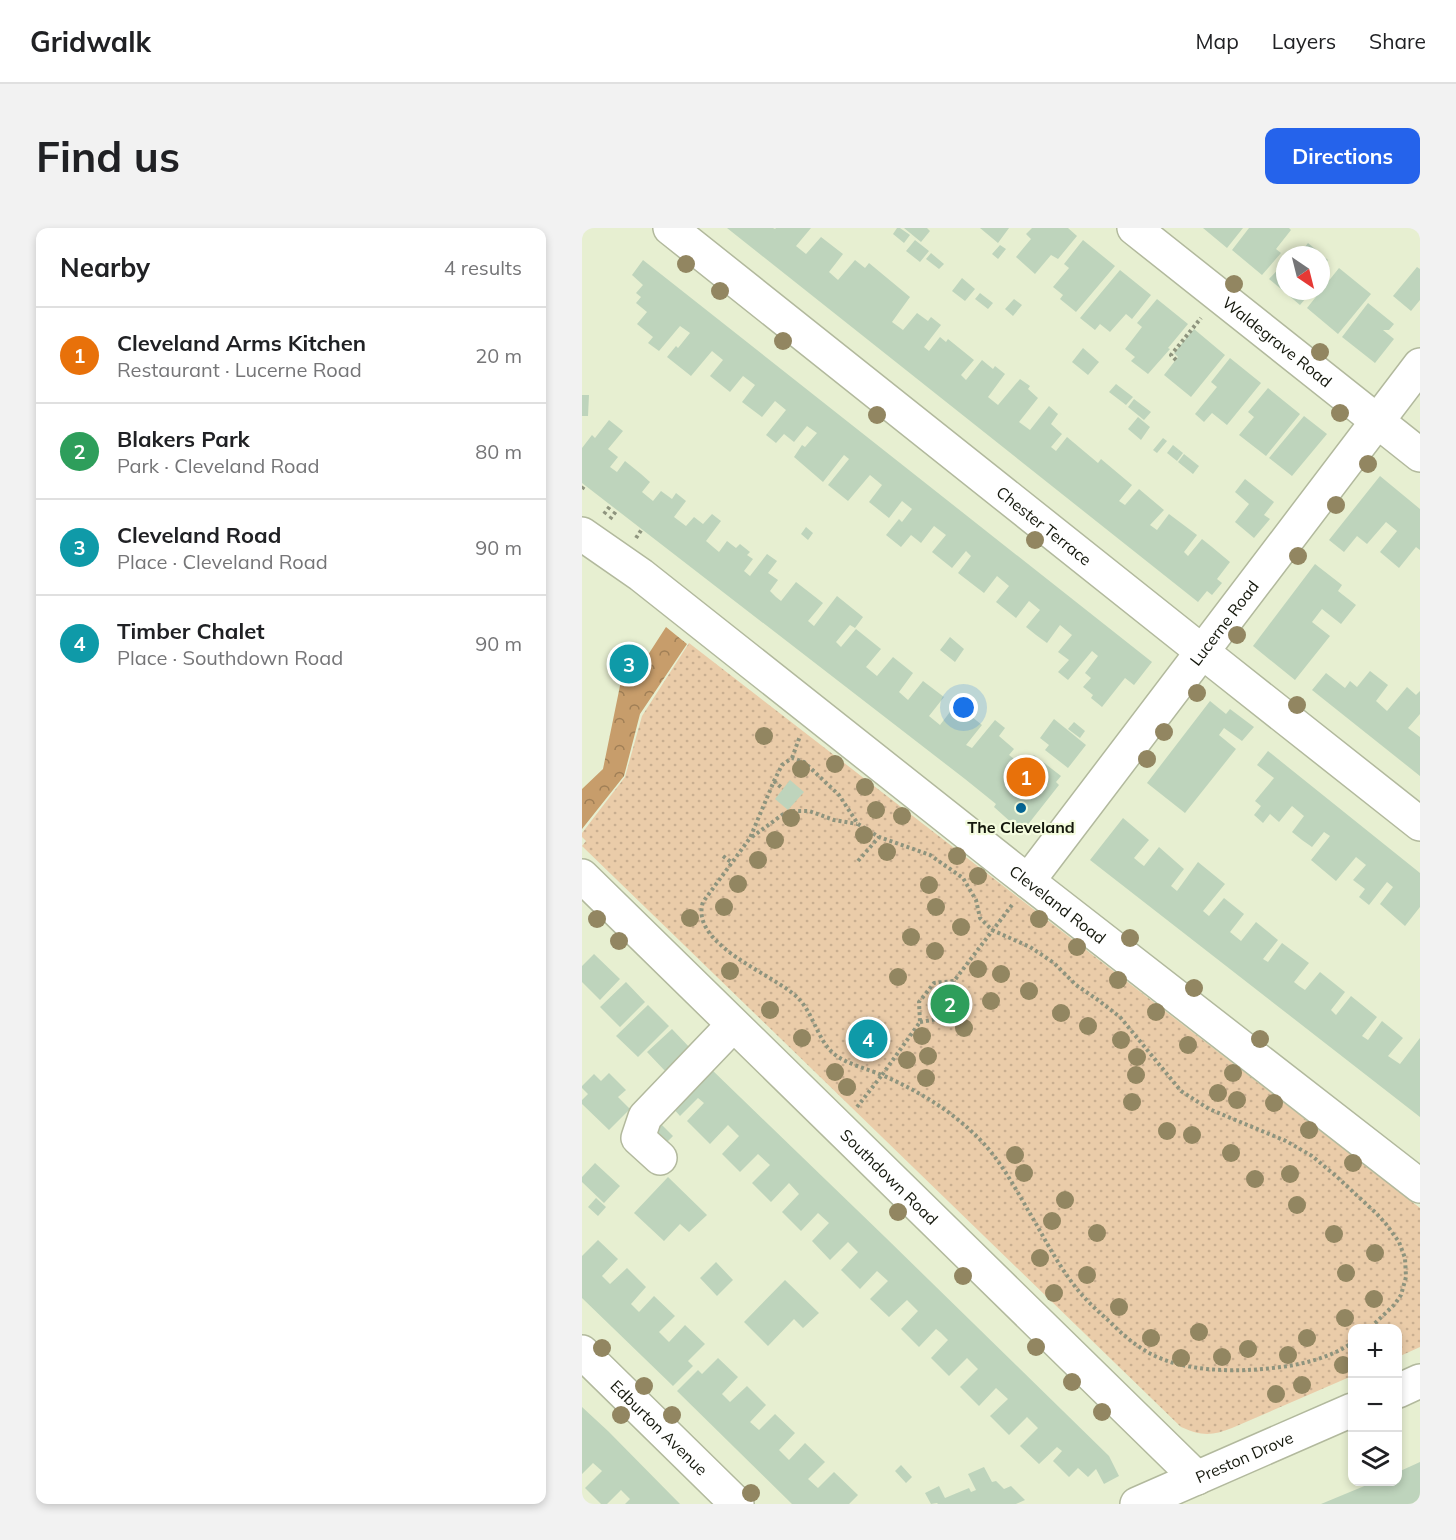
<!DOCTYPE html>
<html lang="en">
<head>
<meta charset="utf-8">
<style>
  body { margin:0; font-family:Mulish,sans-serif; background:#f2f2f2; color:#202124 }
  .controls { position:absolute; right:18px; bottom:18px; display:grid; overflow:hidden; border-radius:12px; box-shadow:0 3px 9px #0003 }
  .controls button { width:54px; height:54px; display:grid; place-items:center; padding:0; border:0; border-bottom:2px solid #e0e0e0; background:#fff; color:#202124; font:30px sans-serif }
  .compass { position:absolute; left:694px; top:18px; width:54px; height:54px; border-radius:50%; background:#fff; box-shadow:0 3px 9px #0003; rotate:145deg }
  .you { position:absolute; left:382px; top:480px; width:21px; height:21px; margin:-15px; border:4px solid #fff; border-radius:50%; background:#1a73e8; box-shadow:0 0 0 9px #1a73e833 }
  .badge { display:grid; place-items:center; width:39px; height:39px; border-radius:50%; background:#2563eb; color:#fff; font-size:20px; font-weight:700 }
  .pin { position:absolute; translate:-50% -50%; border:3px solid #fff; box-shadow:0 2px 6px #0006 }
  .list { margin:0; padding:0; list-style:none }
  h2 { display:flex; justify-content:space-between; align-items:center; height:78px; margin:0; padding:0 24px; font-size:26px }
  h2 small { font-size:20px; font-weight:400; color:#757577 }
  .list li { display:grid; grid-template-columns:39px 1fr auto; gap:18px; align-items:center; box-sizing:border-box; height:96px; padding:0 24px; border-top:2px solid #e0e0e0 }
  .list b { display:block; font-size:22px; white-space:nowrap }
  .list p { margin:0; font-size:20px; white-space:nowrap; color:#757577 }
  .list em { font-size:20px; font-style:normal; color:#757577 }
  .icon { flex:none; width:33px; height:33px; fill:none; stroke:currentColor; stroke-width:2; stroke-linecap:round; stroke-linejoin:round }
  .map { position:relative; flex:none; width:838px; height:1276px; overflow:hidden; border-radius:12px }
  header { display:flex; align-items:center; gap:36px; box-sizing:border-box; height:84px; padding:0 30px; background:#fff; border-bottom:2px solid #e0e0e0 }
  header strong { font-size:28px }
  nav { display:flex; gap:33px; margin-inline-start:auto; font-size:21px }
  .intro { display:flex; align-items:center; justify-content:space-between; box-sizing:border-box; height:144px; padding:0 36px }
  h1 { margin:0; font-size:42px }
  .button { padding:15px 27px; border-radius:12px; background:#2563eb; color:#fff; font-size:21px; font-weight:700 }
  main { display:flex; gap:36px; padding:0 36px }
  aside { flex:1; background:#fff; border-radius:12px; box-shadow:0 3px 9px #0003 }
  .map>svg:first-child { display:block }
  .forest { fill:url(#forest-crowns) }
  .park { fill:url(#park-dots) }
  .building { fill:#bed4bc }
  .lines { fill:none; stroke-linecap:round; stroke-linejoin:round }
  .minor-casing { stroke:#b2b99d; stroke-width:36 }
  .path { stroke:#8e947e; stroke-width:4; stroke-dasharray:3 3; stroke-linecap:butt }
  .minor { stroke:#fff; stroke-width:33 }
  .tree { fill:#928661 }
  .poi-dot { fill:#056594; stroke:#f4fcde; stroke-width:2 }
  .labels { text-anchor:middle; stroke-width:4.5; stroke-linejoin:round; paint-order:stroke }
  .street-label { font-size:16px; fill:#14170c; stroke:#f4fcde }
  .poi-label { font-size:16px; font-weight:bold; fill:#14170c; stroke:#f4fcde }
</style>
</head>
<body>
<header>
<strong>Gridwalk</strong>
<nav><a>Map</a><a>Layers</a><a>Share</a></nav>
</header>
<div class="intro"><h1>Find us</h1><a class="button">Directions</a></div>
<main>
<aside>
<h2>Nearby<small>4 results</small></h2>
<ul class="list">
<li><span class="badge" style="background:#e8710a">1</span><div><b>Cleveland Arms Kitchen</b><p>Restaurant · Lucerne Road</p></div><em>20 m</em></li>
<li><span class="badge" style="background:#2e9e5b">2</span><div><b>Blakers Park</b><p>Park · Cleveland Road</p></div><em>80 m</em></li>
<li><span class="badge" style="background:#0f9aa8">3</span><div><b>Cleveland Road</b><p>Place · Cleveland Road</p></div><em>90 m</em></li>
<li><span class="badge" style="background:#0f9aa8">4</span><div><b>Timber Chalet</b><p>Place · Southdown Road</p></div><em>90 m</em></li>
</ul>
</aside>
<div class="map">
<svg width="838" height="1276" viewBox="0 0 838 1276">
  <defs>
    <pattern id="forest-crowns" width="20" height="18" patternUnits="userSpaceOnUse" patternTransform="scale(1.5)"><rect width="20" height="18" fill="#c79d6b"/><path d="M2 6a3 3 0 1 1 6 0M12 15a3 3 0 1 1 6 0" fill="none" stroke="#a07f56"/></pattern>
    <pattern id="park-dots" width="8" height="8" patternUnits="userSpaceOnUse" patternTransform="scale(1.5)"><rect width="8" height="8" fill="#eacca9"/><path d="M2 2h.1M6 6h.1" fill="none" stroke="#c8ae90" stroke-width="1.8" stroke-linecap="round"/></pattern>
  </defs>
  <rect width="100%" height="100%" fill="#e7efd1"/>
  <!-- forest -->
  <path class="forest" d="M84,399L105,416L58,486L42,548L0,601V561L21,541L40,448L51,450Z"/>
  <!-- park -->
  <path class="park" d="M107,415L838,980V1119L816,1129V1100H770V1148L650,1200C630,1208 619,1208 599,1199L0,618L4,613L0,609V605L43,549L60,488Z"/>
  <!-- building -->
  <path class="building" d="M145,0H191L193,1L194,0H229L214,18L224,26L239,9L261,26L247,44L256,52L273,32L283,40L287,35L328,69L310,94L321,102L335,85L346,93L349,89L359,97L342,119L347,123L358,109L364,114L366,111L392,132L379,147L384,152L400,132L411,141L413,138L423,146L406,169L416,177L438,151L448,158L446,161L456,170L437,194L448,202L467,178L476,186L469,196L480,206L469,219L474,223L485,209L516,235L519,231L550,257L537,273L543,277L557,261L582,282L568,297L575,302L587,286L615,307L602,324L606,328L620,311L630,319L648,334L635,351L640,355L630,367L625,363L616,374Z
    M315,0H318L328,7L322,15L311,6Z
    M322,0H345L348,3L339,14Z
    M398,0H427L416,15Z
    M450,0H486L495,8L476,31L469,27L453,46L434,29L449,11L444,6Z
    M621,0H661L645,20Z
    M667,0H707L709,2L694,21L699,25L680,47L650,22Z
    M333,12L347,23L338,34L324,23Z
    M501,12L533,38L494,84L478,71L481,67L471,59L487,40L482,36Z
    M726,15L746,32L739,41V27H717Z
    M418,17L424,21L416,31L410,26Z
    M349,25L362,36L357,41L344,31Z
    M61,32L570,434L552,457L543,450L520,479L509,470L511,467L501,459L509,450L503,445L516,428L510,423L486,452L476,444L487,432L476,424L490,407L478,397L465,415L454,407L444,399L458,382L447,373L434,390L414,374L427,358L415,348L402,365L376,345L389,328L384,323L370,340L350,324L364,307L352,298L339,315L329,307L319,319L304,307L317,291L320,294L330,281L320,273L307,290L287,274L300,257L288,247L266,273L246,257L267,231L262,227L241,254L212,229L220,217L223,219L235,205L225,198L212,214L202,206L194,215L184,207L204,182L193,173L180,189L160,174L173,157L161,148L148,164L128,148L141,132L130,123L109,148L85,129L94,118L96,120L108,105L98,98L77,123L66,115L71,109L55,96L65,84L54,75L59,69L54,65L61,57L50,47Z
    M703,34V63H730L718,77L687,51Z
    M835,39L838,41V72L829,83L811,68Z
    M757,40L789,66L756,106L725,80Z
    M538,42L569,67L550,91L544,86L528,104L518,96L513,102L498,90Z
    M380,50L393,61L383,73L370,63Z
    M398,65L411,75L406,81L393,71Z
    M432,71L440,77L431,88L423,81Z
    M575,71L606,96L586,120L588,121L566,146L549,133L553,129L543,121L560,99L555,95Z
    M786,75L812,96L807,102H801L812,111L793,135L760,109Z
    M612,101L643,127L609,169L582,147L596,129L592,125Z
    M501,120L517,134L506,147L490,134Z
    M648,130L679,155L645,197L630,185L622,194L613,186L635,159L629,154Z
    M534,156L551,169L544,177L527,164Z
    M686,160L718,186L684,228L657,207L672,189L666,184Z
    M0,167H7L6,188H0Z
    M552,171L569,184L562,192L546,179Z
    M722,188L745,206L710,248L687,230Z
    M556,189L568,199L559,212L546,201Z
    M27,192L41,203L26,221L36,229L28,239L35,244L43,233L59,246L68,254L60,264L71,273L79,263L90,271L94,265L104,273L92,289L104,298L112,289L121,296L130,286L139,293L124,313L137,324L145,313L154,320L158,316L168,324L165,327L171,331L162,343L168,348L185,326L195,333L186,345L196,352L188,363L194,369L199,373L214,354L241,375L226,393L232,398L255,368L281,389L273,400L268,397L254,414L259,419L274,401L299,421L284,439L295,448L311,429L331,445L317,464L326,472L341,453L362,469L347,488L358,497L374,476L400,497L384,517L390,520L413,492L423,500L417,508L432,521L427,527L443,539L452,527L479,548L474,554L477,557L440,604L412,579L414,576L383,551L0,255V220L10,207L13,210Z
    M581,210L585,213L575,225L571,222Z
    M591,217L601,225L595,233L585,225Z
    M602,226L617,238L611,246L596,234Z
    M798,248L838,281V322L834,319L817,340L798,324L815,303L804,294L785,316L775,308L762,324L747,312Z
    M663,251L692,274L682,287L688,291L672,310L653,294L667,276L653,264Z
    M224,299L231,305L226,312L219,306Z
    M733,336L760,357L756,363L774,377L759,396L740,381L730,394L748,408L713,452L671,418Z
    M368,409L382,421L373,434L358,422Z
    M45,425L54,427L50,447L40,445Z
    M788,443L806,457L794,473L805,483L825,459L834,467L838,463V486L826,500L838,509V548L730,462L744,445L763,460L768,453L775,459Z
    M628,473L644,486L648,481L672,499L660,513L642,500L637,507L654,521L603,585L565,555Z
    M472,491L504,517L486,540L463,522L467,517L458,510Z
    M492,494L503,503L498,510L486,501Z
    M686,523L838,645V679L823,698L798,676L811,659L805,654L787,677L777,669L783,661L771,652L784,637L774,629L754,653L729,632L748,608L742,604L730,619L720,612L710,604L722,588L710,578L697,594L688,586L681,595L672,587L679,578L673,573L692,550L675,537Z
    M208,552L222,564L206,582L193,571Z
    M541,590L567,612L552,630L558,635L562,638L577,619L602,641L589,658L595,663L616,634L643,656L621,683L627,688L642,670L662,686L648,704L659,713L674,694L696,712L681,731L686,734L700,715L727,735L712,754L717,758L723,762L738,744L763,764L749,782L754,787L769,768L795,789L780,808L786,812L800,793L821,810L806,828L818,836L838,810V889L508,632Z
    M12,726L38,751L18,772L0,754V738Z
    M44,754L63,774L38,799L18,779Z
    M353,768L359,774L353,780L347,775Z
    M66,777L87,798L56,829L34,808Z
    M292,796L302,814L279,827L269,809Z
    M90,801L109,821L85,845L65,824Z
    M128,840L303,1009L527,1228L537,1248L522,1256L514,1241L506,1249L496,1240L487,1249L471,1233L480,1223L475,1219L457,1236L438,1218L456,1200L445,1189L427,1207L408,1188L426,1171L414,1160L397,1178L378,1159L396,1141L385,1130L367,1148L349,1130L366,1112L359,1105L354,1101L337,1119L319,1101L336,1083L325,1072L307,1089L288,1071L306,1053L295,1043L278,1061L259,1042L276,1024L266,1014L248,1032L230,1013L247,995L236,985L219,1003L200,984L217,966L207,955L189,974L170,955L188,937L176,926L158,944L140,926L157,908L146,897L128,916L105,893L122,875L116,870L98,888L90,879Z
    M27,845L44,862L36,869L48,881L27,902L0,876V872L6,866L0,860V858L12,846L19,853Z
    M78,895L91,908L82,917L69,905Z
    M13,935L38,958L22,975L0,954V949Z
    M86,949L125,987L107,1004L98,996L82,1013L52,985Z
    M14,970L24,979L16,988L6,979Z
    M16,1012L36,1031L20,1048L28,1056L45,1040L64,1059L49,1076L57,1084L72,1068L93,1088L77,1104L87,1114L103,1097L123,1116L106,1133L111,1138L91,1158L0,1070V1028Z
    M134,1034L151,1052L135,1068L118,1050Z
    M203,1052L237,1085L221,1100L212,1091L186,1118L162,1094Z
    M136,1130L156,1149L140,1166L148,1174L165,1158L184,1177L168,1194L177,1202L193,1186L213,1205L197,1222L207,1232L223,1215L243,1234L226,1251L236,1260L252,1244L276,1267L267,1276H210L95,1163L116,1142L120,1146Z
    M0,1179L26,1203L98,1276H43L48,1271L39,1262L25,1276H19L3,1260L20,1243L11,1235L0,1246Z
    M838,1234V1272L832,1275L833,1276H739L792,1254H816V1244Z
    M319,1237L330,1249L324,1255L313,1243Z
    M402,1239L410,1254L414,1253L422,1261L429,1258L443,1272L434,1276H356L355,1275L349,1276L343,1265L357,1258L363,1270L387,1260L389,1264L394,1262L386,1246Z"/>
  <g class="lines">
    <defs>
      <g id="minor">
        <path id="s1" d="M88,0L637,437L838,596"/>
        <path id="s2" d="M552,0L838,227"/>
        <path id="s3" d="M0,306L59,347L429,640L838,958"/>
        <path id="s4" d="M0,648L615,1250"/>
        <path id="s5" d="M446,653L838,137"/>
        <path d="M78,930L56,910L63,889L151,797"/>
        <path id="s6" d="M0,1124L155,1276"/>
        <path d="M816,1163L838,1153"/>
        <path id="s7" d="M555,1276L770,1182"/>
      </g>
    </defs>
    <!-- minor casing -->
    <use href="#minor" class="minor-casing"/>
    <!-- path -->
    <path class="path" d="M594,132L589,127L619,90
      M0,261L3,257
      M22,286L29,277
      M28,291L35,282
      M54,310L60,301
      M210,530L218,508
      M192,553L201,561
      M427,597L429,594
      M170,609L200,587L212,583H227L252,592L275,596
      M141,628L149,634
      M276,633L297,609
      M430,677L372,753L352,755L337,774L338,794L300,847C339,864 375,886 404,918C424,941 438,969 453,994C467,1019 481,1045 500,1067C509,1077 519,1086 529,1095C541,1107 554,1118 569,1126C598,1141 634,1143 666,1142C702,1140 740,1135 770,1115
      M338,794L362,790L376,773L372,753
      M275,879L300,847C285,841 261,835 250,824C235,810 231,785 216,770C192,746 107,717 121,674L168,610L192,553L200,537L210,530L222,534L257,567L276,596L297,609L348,627L381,650L394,672L398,690L410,702L448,719L472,735L494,757L516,772L538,789L599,863L627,881L704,913L730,928L754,948L795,986L804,996L817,1014L823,1030L824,1049L819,1067L813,1076L788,1100
      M768,1116L770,1128"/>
    <!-- minor -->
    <use href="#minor" class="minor"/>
  </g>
  <!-- trees -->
  <g class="tree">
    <circle cx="104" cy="36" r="9"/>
    <circle cx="652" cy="56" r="9"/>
    <circle cx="138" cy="63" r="9"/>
    <circle cx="201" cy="113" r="9"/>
    <circle cx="738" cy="124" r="9"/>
    <circle cx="758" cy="185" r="9"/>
    <circle cx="295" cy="187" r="9"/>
    <circle cx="786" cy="236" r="9"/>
    <circle cx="754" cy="277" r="9"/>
    <circle cx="453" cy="312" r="9"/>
    <circle cx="716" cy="328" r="9"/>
    <circle cx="655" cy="407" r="9"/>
    <circle cx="615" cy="465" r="9"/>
    <circle cx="715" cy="477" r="9"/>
    <circle cx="582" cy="504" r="9"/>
    <circle cx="182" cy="508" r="9"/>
    <circle cx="565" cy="531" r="9"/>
    <circle cx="253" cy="536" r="9"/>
    <circle cx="219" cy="541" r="9"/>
    <circle cx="283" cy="559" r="9"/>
    <circle cx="294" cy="582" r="9"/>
    <circle cx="320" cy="588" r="9"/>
    <circle cx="209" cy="590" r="9"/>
    <circle cx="282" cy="607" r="9"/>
    <circle cx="193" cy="612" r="9"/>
    <circle cx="305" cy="624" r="9"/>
    <circle cx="375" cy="628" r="9"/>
    <circle cx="176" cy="632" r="9"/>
    <circle cx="396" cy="648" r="9"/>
    <circle cx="156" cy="656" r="9"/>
    <circle cx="347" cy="657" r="9"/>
    <circle cx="142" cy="679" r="9"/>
    <circle cx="354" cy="679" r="9"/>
    <circle cx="108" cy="690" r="9"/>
    <circle cx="15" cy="691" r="9"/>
    <circle cx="457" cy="691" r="9"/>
    <circle cx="379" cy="699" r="9"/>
    <circle cx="329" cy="709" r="9"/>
    <circle cx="548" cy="710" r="9"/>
    <circle cx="37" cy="713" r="9"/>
    <circle cx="495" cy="719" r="9"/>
    <circle cx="353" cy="723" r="9"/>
    <circle cx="396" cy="741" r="9"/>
    <circle cx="148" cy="743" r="9"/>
    <circle cx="419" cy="746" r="9"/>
    <circle cx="316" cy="749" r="9"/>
    <circle cx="536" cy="752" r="9"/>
    <circle cx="612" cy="760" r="9"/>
    <circle cx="447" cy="763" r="9"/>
    <circle cx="409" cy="773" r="9"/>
    <circle cx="188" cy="782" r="9"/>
    <circle cx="574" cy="784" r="9"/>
    <circle cx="479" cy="785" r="9"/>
    <circle cx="506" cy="798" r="9"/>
    <circle cx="382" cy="800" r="9"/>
    <circle cx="340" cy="808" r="9"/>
    <circle cx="220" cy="810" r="9"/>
    <circle cx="678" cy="811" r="9"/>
    <circle cx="539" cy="812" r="9"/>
    <circle cx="606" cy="817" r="9"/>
    <circle cx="346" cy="828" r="9"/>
    <circle cx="555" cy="829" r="9"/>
    <circle cx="325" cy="832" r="9"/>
    <circle cx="253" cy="844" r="9"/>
    <circle cx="651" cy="845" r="9"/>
    <circle cx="554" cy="847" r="9"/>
    <circle cx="344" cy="850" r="9"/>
    <circle cx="265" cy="859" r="9"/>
    <circle cx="636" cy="865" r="9"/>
    <circle cx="655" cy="872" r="9"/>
    <circle cx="550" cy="874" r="9"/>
    <circle cx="692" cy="875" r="9"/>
    <circle cx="727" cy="902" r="9"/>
    <circle cx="585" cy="903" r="9"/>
    <circle cx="610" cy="907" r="9"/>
    <circle cx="649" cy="925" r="9"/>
    <circle cx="433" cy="927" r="9"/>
    <circle cx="771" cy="935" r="9"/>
    <circle cx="442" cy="945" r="9"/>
    <circle cx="708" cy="946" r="9"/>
    <circle cx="673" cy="951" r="9"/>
    <circle cx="483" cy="972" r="9"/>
    <circle cx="715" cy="977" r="9"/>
    <circle cx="316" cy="984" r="9"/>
    <circle cx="470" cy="993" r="9"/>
    <circle cx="515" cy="1005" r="9"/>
    <circle cx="752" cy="1006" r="9"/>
    <circle cx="793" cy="1025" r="9"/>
    <circle cx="458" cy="1030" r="9"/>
    <circle cx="764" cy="1045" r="9"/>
    <circle cx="505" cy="1047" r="9"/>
    <circle cx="381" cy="1048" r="9"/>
    <circle cx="472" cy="1065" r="9"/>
    <circle cx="792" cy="1071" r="9"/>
    <circle cx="537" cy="1079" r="9"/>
    <circle cx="763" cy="1090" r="9"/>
    <circle cx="617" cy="1104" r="9"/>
    <circle cx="569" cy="1110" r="9"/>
    <circle cx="725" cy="1110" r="9"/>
    <circle cx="454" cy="1119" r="9"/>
    <circle cx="20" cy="1120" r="9"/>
    <circle cx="666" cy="1121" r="9"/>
    <circle cx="706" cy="1127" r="9"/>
    <circle cx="640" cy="1129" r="9"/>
    <circle cx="599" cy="1130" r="9"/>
    <circle cx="761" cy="1137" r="9"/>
    <circle cx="490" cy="1154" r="9"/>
    <circle cx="720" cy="1157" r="9"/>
    <circle cx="62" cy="1158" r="9"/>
    <circle cx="694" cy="1166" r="9"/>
    <circle cx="520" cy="1184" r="9"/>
    <circle cx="39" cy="1187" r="9"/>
    <circle cx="90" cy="1187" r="9"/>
    <circle cx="169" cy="1265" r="9"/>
  </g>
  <!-- markers -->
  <circle class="poi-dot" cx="439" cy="580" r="6"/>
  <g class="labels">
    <!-- street labels -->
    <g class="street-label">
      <text dy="6" stroke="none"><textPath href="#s2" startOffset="183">Waldegrave Road</textPath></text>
      <text dy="6" stroke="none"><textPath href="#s1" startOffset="478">Chester Terrace</textPath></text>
      <text dy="6" stroke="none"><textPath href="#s5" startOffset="324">Lucerne Road</textPath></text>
      <text dy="6" stroke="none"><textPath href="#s3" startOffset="603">Cleveland Road</textPath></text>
      <text dy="6" stroke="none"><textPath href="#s4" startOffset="430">Southdown Road</textPath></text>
      <text dy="6" stroke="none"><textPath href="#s6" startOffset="108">Edburton Avenue</textPath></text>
      <text dy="6" stroke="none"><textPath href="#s7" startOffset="117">Preston Drove</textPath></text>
    </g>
    <!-- poi labels -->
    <g class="poi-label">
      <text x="439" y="605">The Cleveland</text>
    </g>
  </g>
</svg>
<div class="controls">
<button>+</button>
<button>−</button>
<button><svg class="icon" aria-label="layers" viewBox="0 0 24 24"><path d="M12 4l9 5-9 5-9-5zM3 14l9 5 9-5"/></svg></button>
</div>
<svg class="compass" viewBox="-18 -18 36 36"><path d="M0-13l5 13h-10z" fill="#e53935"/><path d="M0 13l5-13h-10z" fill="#757577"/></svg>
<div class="you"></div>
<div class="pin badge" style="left:444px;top:549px;background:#e8710a">1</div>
<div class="pin badge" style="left:368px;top:776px;background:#2e9e5b">2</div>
<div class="pin badge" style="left:47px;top:436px;background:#0f9aa8">3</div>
<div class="pin badge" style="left:286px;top:811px;background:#0f9aa8">4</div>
</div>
</main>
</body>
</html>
